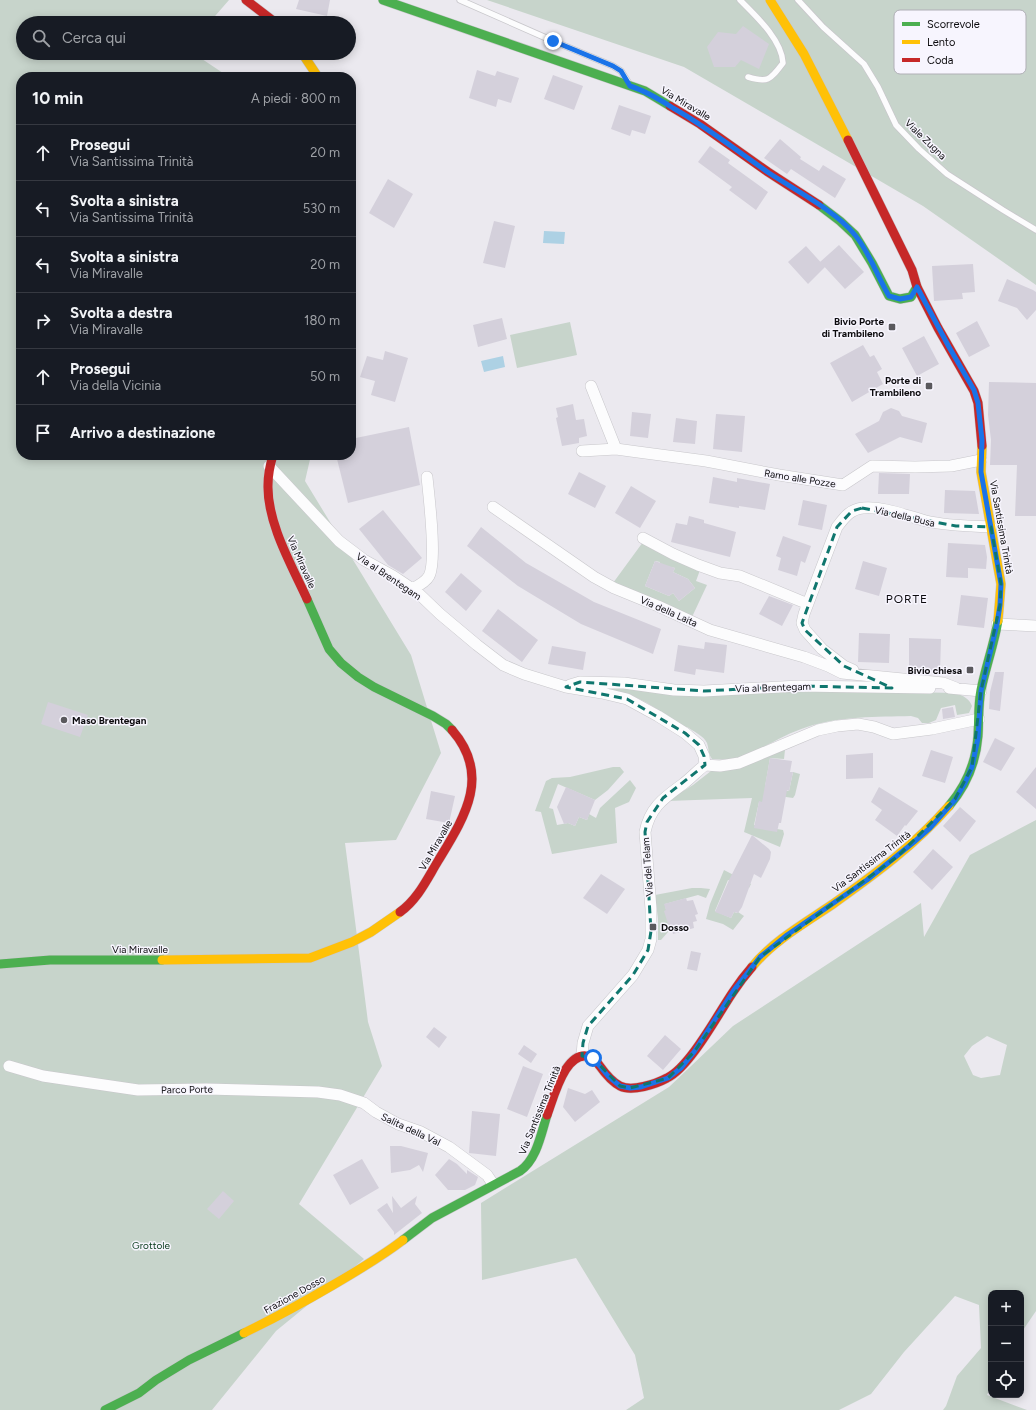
<!DOCTYPE html>
<html lang="it">
<head>
<meta charset="utf-8">
<style>
  body { margin:0; font-family:Figtree,sans-serif; background:#242831; color:#f1f3f6 }
  .controls { position:absolute; right:12px; bottom:12px; display:grid; overflow:hidden; border-radius:8px; box-shadow:0 2px 10px #0003 }
  .controls button { width:36px; height:36px; display:grid; place-items:center; padding:0; border:0; border-bottom:1px solid #363941; background:#171b24; color:#f1f3f6; font:20px sans-serif }
  .stop { position:absolute; width:12px; height:12px; margin:-9px; border:3px solid #1a73e8; border-radius:50%; background:#fff }
  .stop.end { background:#1a73e8; border-color:#fff; box-shadow:0 1px 4px #0008 }
  .list { margin:0; padding:0; list-style:none }
  h2 { display:flex; justify-content:space-between; align-items:center; height:52px; margin:0; padding:0 16px; font-size:17px }
  h2 small { font-size:13px; font-weight:400; color:#9ea1a6 }
  .list li { display:grid; grid-template-columns:26px 1fr auto; gap:12px; align-items:center; box-sizing:border-box; height:56px; padding:0 16px; border-top:1px solid #363941 }
  .list b { display:block; font-size:15px; white-space:nowrap }
  .list p { margin:0; font-size:13px; white-space:nowrap; color:#9ea1a6 }
  .list em { font-size:13px; font-style:normal; color:#9ea1a6 }
  .icon { flex:none; width:22px; height:22px; fill:none; stroke:currentColor; stroke-width:2; stroke-linecap:round; stroke-linejoin:round }
  .map { position:relative; flex:none; width:1036px; height:1410px; overflow:hidden }
  .search { position:absolute; background:#171b24; box-shadow:0 2px 10px #0003; left:16px; top:16px; width:340px; height:44px; display:flex; align-items:center; gap:10px; box-sizing:border-box; padding:0 14px; border-radius:22px; color:#9ea1a6; font-size:15px }
  .panel { position:absolute; background:#171b24; box-shadow:0 2px 10px #0003; left:16px; top:72px; width:340px; height:388px; border-radius:16px }
  .map>svg:first-child { display:block }
  .green { fill:#c7d4cb; fill-rule:evenodd }
  .water { fill:#add1e4 }
  .building { fill:#d4d0db }
  .lines { fill:none; stroke-linecap:round; stroke-linejoin:round }
  .lane-casing { stroke:#c8c7cb; stroke-width:7 }
  .street-casing { stroke:#c8c7cb; stroke-width:12 }
  .fast-casing { stroke:#c8c7cb; stroke-width:10 }
  .slow-casing { stroke:#c8c7cb; stroke-width:10 }
  .jam-casing { stroke:#c8c7cb; stroke-width:10 }
  .lane { stroke:#fcfcfd; stroke-width:5.5 }
  .street { stroke:#fcfcfd; stroke-width:11 }
  .fast { stroke:#4caf50; stroke-width:9 }
  .slow { stroke:#ffc107; stroke-width:9 }
  .jam { stroke:#c62828; stroke-width:9 }
  .route { stroke:#1a73e8; stroke-width:5 }
  .marked { fill:none; stroke:#0f766e; stroke-width:3; stroke-dasharray:8 5; stroke-linejoin:round }
  .poi-dot { fill:#5a595d; stroke:#f7f5fe; stroke-width:1.5 }
  .labels { text-anchor:middle; stroke-width:3; stroke-linejoin:round; paint-order:stroke }
  .street-label { font-size:10px; fill:#0c0b0e; stroke:#f7f5fe }
  .poi-label { font-size:10px; font-weight:bold; fill:#0c0b0e; stroke:#f7f5fe; text-anchor:end }
  .park-label { font-size:10px; fill:#053818; stroke:#f7f5fe }
  .quarter-label { font-size:12px; letter-spacing:1px; fill:#0c0b0e; stroke:#f7f5fe }
  .key { fill:#f7f5fe; stroke:#b0afb6; stroke-width:1 }
  .key-label { font-size:11px; fill:#0c0b0e }
</style>
</head>
<body>
<div class="map">
<svg width="1036" height="1410" viewBox="0 0 1036 1410">
  <rect width="100%" height="100%" fill="#ebe9ef"/>
  <!-- green -->
  <path class="green" d="M0,0H229L209,23H23V53H193L229,77H21V455H311L305,481L411,655L441,753L396,840L345,843L368,1022L382,1066L299,1204L364,1259L276,1331L212,1410H0Z
    M487,0H1036V285L923,206L684,67Z
    M570,322L577,355L517,368L510,335Z
    M643,542L700,570L696,581L707,585L692,617L649,597L613,583ZM655,561L660,562L659,564L671,569V567L675,568L673,572L688,579L695,588L679,601L673,593L669,596L645,586Z
    M583,686L956,693C963,696 969,698 972,706L969,713L957,715L955,705L941,708L936,720L929,723H922L918,718L911,716C877,717 840,716 807,727C784,734 763,749 740,758C731,759 722,760 712,759C708,754 709,749 707,743C704,736 693,731 687,727L686,728C666,715 644,698 620,692C609,688 595,688 583,686Z
    M783,748L785,750L784,759L770,758L765,787L789,791L793,772L800,774L795,795L793,798L779,796L774,804L759,802L754,825L783,830L784,834L780,847L744,832L752,798L667,801L693,785L711,771Z
    M613,767H620L624,772L608,790L595,800L558,784L549,808L553,809L557,825L568,823L575,826L579,817L587,820L589,814L596,818L600,808L630,780L636,788L629,802L615,808L617,843L552,854L541,812L535,811L546,781L552,778L570,777Z
    M1036,820V1311L1021,1333V1293H991V1386L987,1395L1027,1410H943L946,1406L957,1376L981,1348L979,1305L955,1296L904,1352L871,1394L839,1410H626L644,1398L635,1355L576,1258L482,1280L481,1203L669,1087L733,1026L921,903L924,937L970,855ZM987,1036L1007,1045L1000,1075L981,1078L973,1075L964,1056L972,1046Z
    M724,870L751,884L749,888L728,880L715,911L731,918L734,912L737,913L738,912L744,916L733,930L723,924L706,919L710,904Z
    M692,888H701L710,889L706,898L698,895L665,904L669,927L671,926L672,930L668,932L661,940H658V919L655,895Z"/>
  <!-- water -->
  <path class="water" d="M544,231L565,232L564,244L543,243Z
    M503,356L505,367L484,372L481,361Z"/>
  <!-- building -->
  <path class="building" d="M299,0H330L327,16L296,9Z
    M743,26L769,44L759,69L741,60L735,67H714L707,47L718,32L736,34Z
    M477,70L495,76L497,71L519,78L511,103L498,99L496,107L469,98Z
    M553,75L583,86L574,110L544,99Z
    M619,105L651,116L645,134L632,130L630,136L611,129Z
    M780,139L801,157L800,159L819,171L823,165L846,179L835,198L791,169L787,174L764,158Z
    M710,146L730,160L728,163L768,192L756,210L729,190L732,187L698,162Z
    M388,179L413,194L394,228L369,213Z
    M494,221L515,226L505,268L483,263Z
    M839,245L864,272L845,289L820,262Z
    M806,246L825,267L808,284L788,262Z
    M973,264L975,292L962,293L963,299L934,301L932,266Z
    M1007,279L1033,290L1036,292V310L1027,320L1017,308L998,301Z
    M502,318L507,339L478,347L473,325Z
    M977,321L990,346L969,357L956,333Z
    M924,336L939,364L917,376L902,348Z
    M863,345L870,357L874,355L882,369L877,372L883,384L852,402L830,363Z
    M385,351L408,358L395,402L371,395L375,381L360,377L367,356L383,360Z
    M989,382L1036,383V516H1015L1017,465H990L991,440L988,415Z
    M573,404L576,420L584,419L587,436L579,438V443L562,446L556,418L558,417L556,408Z
    M891,408L899,411L902,416L927,423L922,443L900,437L868,453L855,434L879,421L883,412Z
    M632,412L651,414L648,438L630,436Z
    M716,414L745,416L742,452L713,449Z
    M676,418L697,421L695,444L673,442Z
    M409,427L420,485L348,503L336,455H351V439Z
    M579,472L606,486L595,508L568,494Z
    M879,473L910,474L909,494H878Z
    M713,477L737,482V478L770,484L765,510L739,506V508L709,503Z
    M631,486L656,501L640,528L615,513Z
    M945,490L975,491L979,514L944,513Z
    M803,500L827,505L822,530L798,525Z
    M383,510L422,558L403,574L388,565L359,529Z
    M689,516L704,520V523L736,532L730,557L671,542L676,523L687,525Z
    M481,527L526,563L594,602L661,629L653,654L581,624L518,586L467,546Z
    M783,536L811,546L805,563L801,561L797,576L778,570L781,558L776,556Z
    M948,543L985,545L987,557L986,569L968,568V578L946,577Z
    M655,561L675,568L673,572L688,579L695,588L679,601L673,593L669,596L645,586Z
    M863,561L887,568L879,596L855,589Z
    M461,573L482,591L466,611L445,592Z
    M961,595L988,598L984,628L957,625Z
    M769,596L793,605L782,626L759,614Z
    M498,609L538,640L522,662L482,631Z
    M859,633L890,634L889,663L858,662Z
    M909,638L941,639L940,672L909,671Z
    M705,642L727,645L724,673L696,669L695,675L674,671L678,645L704,649Z
    M552,646L586,652L583,670L548,664Z
    M995,672H1004L1000,711L989,709L990,692Z
    M48,702L88,715L80,737L41,724Z
    M953,707L955,717L943,719L942,709Z
    M995,738L1015,748L1001,771L983,762Z
    M931,750L953,757L945,783L922,776Z
    M873,753V778L846,779V755Z
    M770,758L792,761L790,772H793L789,791L787,790L781,823H779L777,832L754,828L759,801L762,802Z
    M1036,767V809L1016,792Z
    M566,787L595,800L587,820L579,817L575,826L568,823L564,824L557,807Z
    M879,787L918,811L906,826L905,825L897,836L875,820L882,810L871,802Z
    M431,791L455,796L449,823L426,819Z
    M960,807L976,821L960,842L943,826Z
    M752,835L769,849L771,852L770,859L761,878L754,874L742,907L738,913L734,912L731,918L715,912L729,880Z
    M933,849L953,867L932,890L913,872Z
    M601,874L625,889L607,914L583,898Z
    M686,898L687,901L693,900L698,914L695,915L697,921L693,922L694,928L673,934L671,926L669,927L664,911L666,910L664,904Z
    M691,951L701,953L697,971L687,969Z
    M434,1027L447,1037L439,1048L426,1037Z
    M665,1035L681,1049L663,1070L647,1056Z
    M524,1045L537,1054L531,1063L518,1054Z
    M523,1066L543,1074L527,1117L507,1109Z
    M568,1088L585,1094L592,1090L600,1102L575,1122L563,1107Z
    M472,1111L500,1114L496,1156L469,1153Z
    M390,1146H401L428,1153L423,1172L419,1165L410,1170L391,1173Z
    M362,1159L379,1188L350,1205L333,1175Z
    M449,1159L457,1164L467,1174V1170L478,1177L475,1185L465,1190H448L435,1175Z
    M223,1191L234,1201L219,1219L207,1209Z
    M392,1196L401,1208L417,1196L415,1204L422,1213L394,1235V1232L377,1210L387,1203L393,1213Z"/>
  <g class="lines">
    <defs>
      <path id="lane" d="M460,0L553,41L613,66L621,71L628,82
        M740,0C756,16 782,40 783,63C770,80 768,83 748,77
        M798,0L823,27L864,64L878,87L896,125L919,149L947,174L1003,210L1036,230"/>
      <path id="street" d="M591,386L616,449
        M582,451L616,449L638,452L706,461L779,475L843,485L872,466L915,467L951,466L981,460
        M269,466L339,541L364,560L393,576L417,592L440,614L477,645L503,665L524,674L566,687L602,693L627,699L658,716L685,733L699,745L704,756L705,765C697,771 691,778 683,784C664,798 650,807 645,832L651,909V939L648,950L633,975L588,1026L583,1043L582,1056
        M493,507L594,577L614,588L658,606L710,630L804,657L828,666L842,673L943,683L956,688
        M643,538L673,554L698,565L720,573L740,576L808,604
        M412,589C418,586 426,582 429,576C437,561 429,497 427,477
        M997,624L1036,626
        M853,670L844,666L822,649L805,630L802,623L804,614L837,527C844,518 850,509 863,508C882,506 907,516 926,521C948,526 969,526 991,527
        M570,685L580,682L624,683L674,690L704,691L799,686L930,688
        M949,688L981,691
        M705,765L720,766L739,763L818,730L837,726L858,724L874,727L893,734L932,729L979,719
        M9,1066L43,1076L138,1090L206,1089L318,1092L340,1095L364,1103L376,1112L398,1124L421,1132L449,1147L487,1175L493,1184"/>
      <path id="fast" d="M383,0L645,91L670,106
        M819,205L840,221L855,235L872,263L889,296L900,299L911,297L917,287
        M307,599L329,649L341,663L358,677L374,687L433,716L446,724L452,730
        M949,806C966,786 976,762 978,736C979,721 978,705 981,690C986,666 994,644 998,621
        M0,964L50,960H162
        M403,1240L432,1218L520,1171C537,1159 541,1134 547,1115
        M105,1410L139,1393L156,1380L189,1360L244,1333"/>
      <path id="slow" d="M770,0L804,54L848,140
        M302,53L318,77
        M982,446L981,472L1001,584L998,621
        M162,960L310,958L352,942L371,932L400,912
        M752,967C773,941 805,923 833,904C875,874 915,845 949,806
        M244,1333C275,1318 304,1302 333,1285C357,1271 381,1257 403,1240"/>
      <path id="jam" d="M246,0L276,23
        M670,106L700,124L768,172L819,205
        M848,140L912,270L917,287L938,328L974,391L978,403L982,446
        M273,455C270,465 268,475 268,485C267,523 292,566 307,599
        M400,912C418,899 427,879 438,861C464,818 492,776 452,730
        M547,1115C553,1100 566,1044 593,1058C595,1059 597,1063 599,1065C604,1072 612,1082 620,1086C632,1092 656,1084 667,1078C690,1067 718,1014 733,992C739,983 745,975 752,967"/>
    </defs>
    <!-- lane casing -->
    <use href="#lane" class="lane-casing"/>
    <!-- street casing -->
    <use href="#street" class="street-casing"/>
    <!-- fast casing -->
    <use href="#fast" class="fast-casing"/>
    <!-- slow casing -->
    <use href="#slow" class="slow-casing"/>
    <!-- jam casing -->
    <use href="#jam" class="jam-casing"/>
    <!-- lane -->
    <use href="#lane" class="lane"/>
    <!-- street -->
    <use href="#street" class="street"/>
    <!-- fast -->
    <use href="#fast" class="fast"/>
    <!-- slow -->
    <use href="#slow" class="slow"/>
    <!-- jam -->
    <use href="#jam" class="jam"/>
  </g>
  <g class="lines">
    <!-- route -->
    <path class="route" d="M553,41L613,66L621,71L630,86C646,91 659,99 673,108C707,127 737,151 769,173C795,190 836,211 855,235C870,253 877,276 889,296L900,299L911,297L917,287L949,347L974,390L978,403L982,440L981,472L1001,584L1000,605L997,624L981,691L978,738L972,767L965,783L955,800L930,828L914,842L867,880L787,935L760,957L734,990L694,1052L681,1068L668,1078L641,1087L630,1088L620,1086L608,1076L593,1058"/>
  </g>
  <!-- marked area -->
  <path class="marked" d="M862,508L956,526L991,527L1001,584L1000,605L981,691L972,767L955,799L898,856L760,957L694,1052L668,1078L630,1088L620,1086L593,1058L582,1056L583,1043L588,1026L633,975L648,950L651,931L645,832L647,822L663,798L705,765L704,756L699,745L685,733L627,699L566,687L580,682L704,691L799,686L892,688L844,666L805,630L802,623L837,527L852,511Z"/>
  <!-- markers -->
  <g class="poi-dot">
    <rect x="888" y="323" width="8" height="8" rx="2"/>
    <rect x="925" y="382" width="8" height="8" rx="2"/>
    <rect x="966" y="666" width="8" height="8" rx="2"/>
    <circle cx="64" cy="720" r="4"/>
    <rect x="649" y="923" width="8" height="8" rx="2"/>
  </g>
  <g class="labels">
    <!-- street labels -->
    <g class="street-label">
      <text transform="translate(686 103) rotate(31)" y="4">Via Miravalle</text>
      <text transform="translate(926 139) rotate(44)" y="4">Viale Zugna</text>
      <text transform="translate(800 478) rotate(9)" y="4">Ramo alle Pozze</text>
      <text transform="translate(905 516) rotate(13)" y="4">Via della Busa</text>
      <text transform="translate(1002 527) rotate(80)" y="4">Via Santissima Trinità</text>
      <text transform="translate(302 562) rotate(66)" y="4">Via Miravalle</text>
      <text transform="translate(389 576) rotate(34)" y="4">Via al Brentegam</text>
      <text transform="translate(669 611) rotate(24)" y="4">Via della Laita</text>
      <text transform="translate(773 687) rotate(-2)" y="4">Via al Brentegam</text>
      <text transform="translate(435 845) rotate(-60)" y="4">Via Miravalle</text>
      <text transform="translate(871 861) rotate(-37)" y="4">Via Santissima Trinità</text>
      <text transform="translate(647 867) rotate(-94)" y="4">Via del Telam</text>
      <text x="140" y="953">Via Miravalle</text>
      <text transform="translate(187 1089) rotate(-1)" y="4">Parco Porte</text>
      <text transform="translate(539 1110) rotate(-68)" y="4">Via Santissima Trinità</text>
      <text transform="translate(411 1129) rotate(25)" y="4">Salita della Val</text>
      <text transform="translate(294 1294) rotate(-29)" y="4">Frazione Dosso</text>
    </g>
    <!-- poi labels -->
    <g class="poi-label">
      <text x="884" y="325">Bivio Porte<tspan x="884" dy="12">di Trambileno</tspan></text>
      <text x="921" y="384">Porte di<tspan x="921" dy="12">Trambileno</tspan></text>
      <text x="962" y="674">Bivio chiesa</text>
      <text x="72" y="724" text-anchor="start">Maso Brentegan</text>
      <text x="661" y="931" text-anchor="start">Dosso</text>
    </g>
    <!-- park labels -->
    <g class="park-label">
      <text x="151" y="1249">Grottole</text>
    </g>
    <!-- quarter labels -->
    <g class="quarter-label">
      <text x="907" y="603">PORTE</text>
    </g>
  </g>
  <!-- legend -->
  <rect x="894" y="10" width="132" height="64" rx="6" class="key"/>
  <rect x="902" y="22" width="18" height="4" fill="#4caf50"/>
  <rect x="902" y="40" width="18" height="4" fill="#ffc107"/>
  <rect x="902" y="58" width="18" height="4" fill="#c62828"/>
  <g class="key-label">
    <text x="927" y="28">Scorrevole</text>
    <text x="927" y="46">Lento</text>
    <text x="927" y="64">Coda</text>
  </g>
</svg>
<div class="controls">
<button>+</button>
<button>−</button>
<button><svg class="icon" aria-label="locate" viewBox="0 0 24 24"><circle cx="12" cy="12" r="6"/><path d="M12 2v4M12 18v4M2 12h4M18 12h4"/></svg></button>
</div>
<div class="stop" style="left:593px;top:1058px"></div>
<div class="stop end" style="left:553px;top:41px"></div>
<div class="search"><svg class="icon" aria-label="search" viewBox="0 0 24 24"><circle cx="10" cy="10" r="6"/><path d="M15 15l6 6"/></svg>Cerca qui</div>
<section class="panel">
<h2>10 min<small>A piedi · 800 m</small></h2>
<ul class="list">
<li><svg class="icon" aria-label="ahead" viewBox="0 0 24 24"><path d="M12 20V5M6 11l6-6 6 6"/></svg><div><b>Prosegui</b><p>Via Santissima Trinità</p></div><em>20 m</em></li>
<li><svg class="icon" aria-label="left" viewBox="0 0 24 24"><path d="M17 20v-9H6M10 6l-5 5 5 5"/></svg><div><b>Svolta a sinistra</b><p>Via Santissima Trinità</p></div><em>530 m</em></li>
<li><svg class="icon" aria-label="left" viewBox="0 0 24 24"><path d="M17 20v-9H6M10 6l-5 5 5 5"/></svg><div><b>Svolta a sinistra</b><p>Via Miravalle</p></div><em>20 m</em></li>
<li><svg class="icon" aria-label="right" viewBox="0 0 24 24"><path d="M7 20v-9h11M14 6l5 5-5 5"/></svg><div><b>Svolta a destra</b><p>Via Miravalle</p></div><em>180 m</em></li>
<li><svg class="icon" aria-label="ahead" viewBox="0 0 24 24"><path d="M12 20V5M6 11l6-6 6 6"/></svg><div><b>Prosegui</b><p>Via della Vicinia</p></div><em>50 m</em></li>
<li><svg class="icon" aria-label="arrive" viewBox="0 0 24 24"><path d="M6 21V4h12l-3 4 3 4H6"/></svg><div><b>Arrivo a destinazione</b></div></li>
</ul>
</section>
</div>
</body>
</html>
